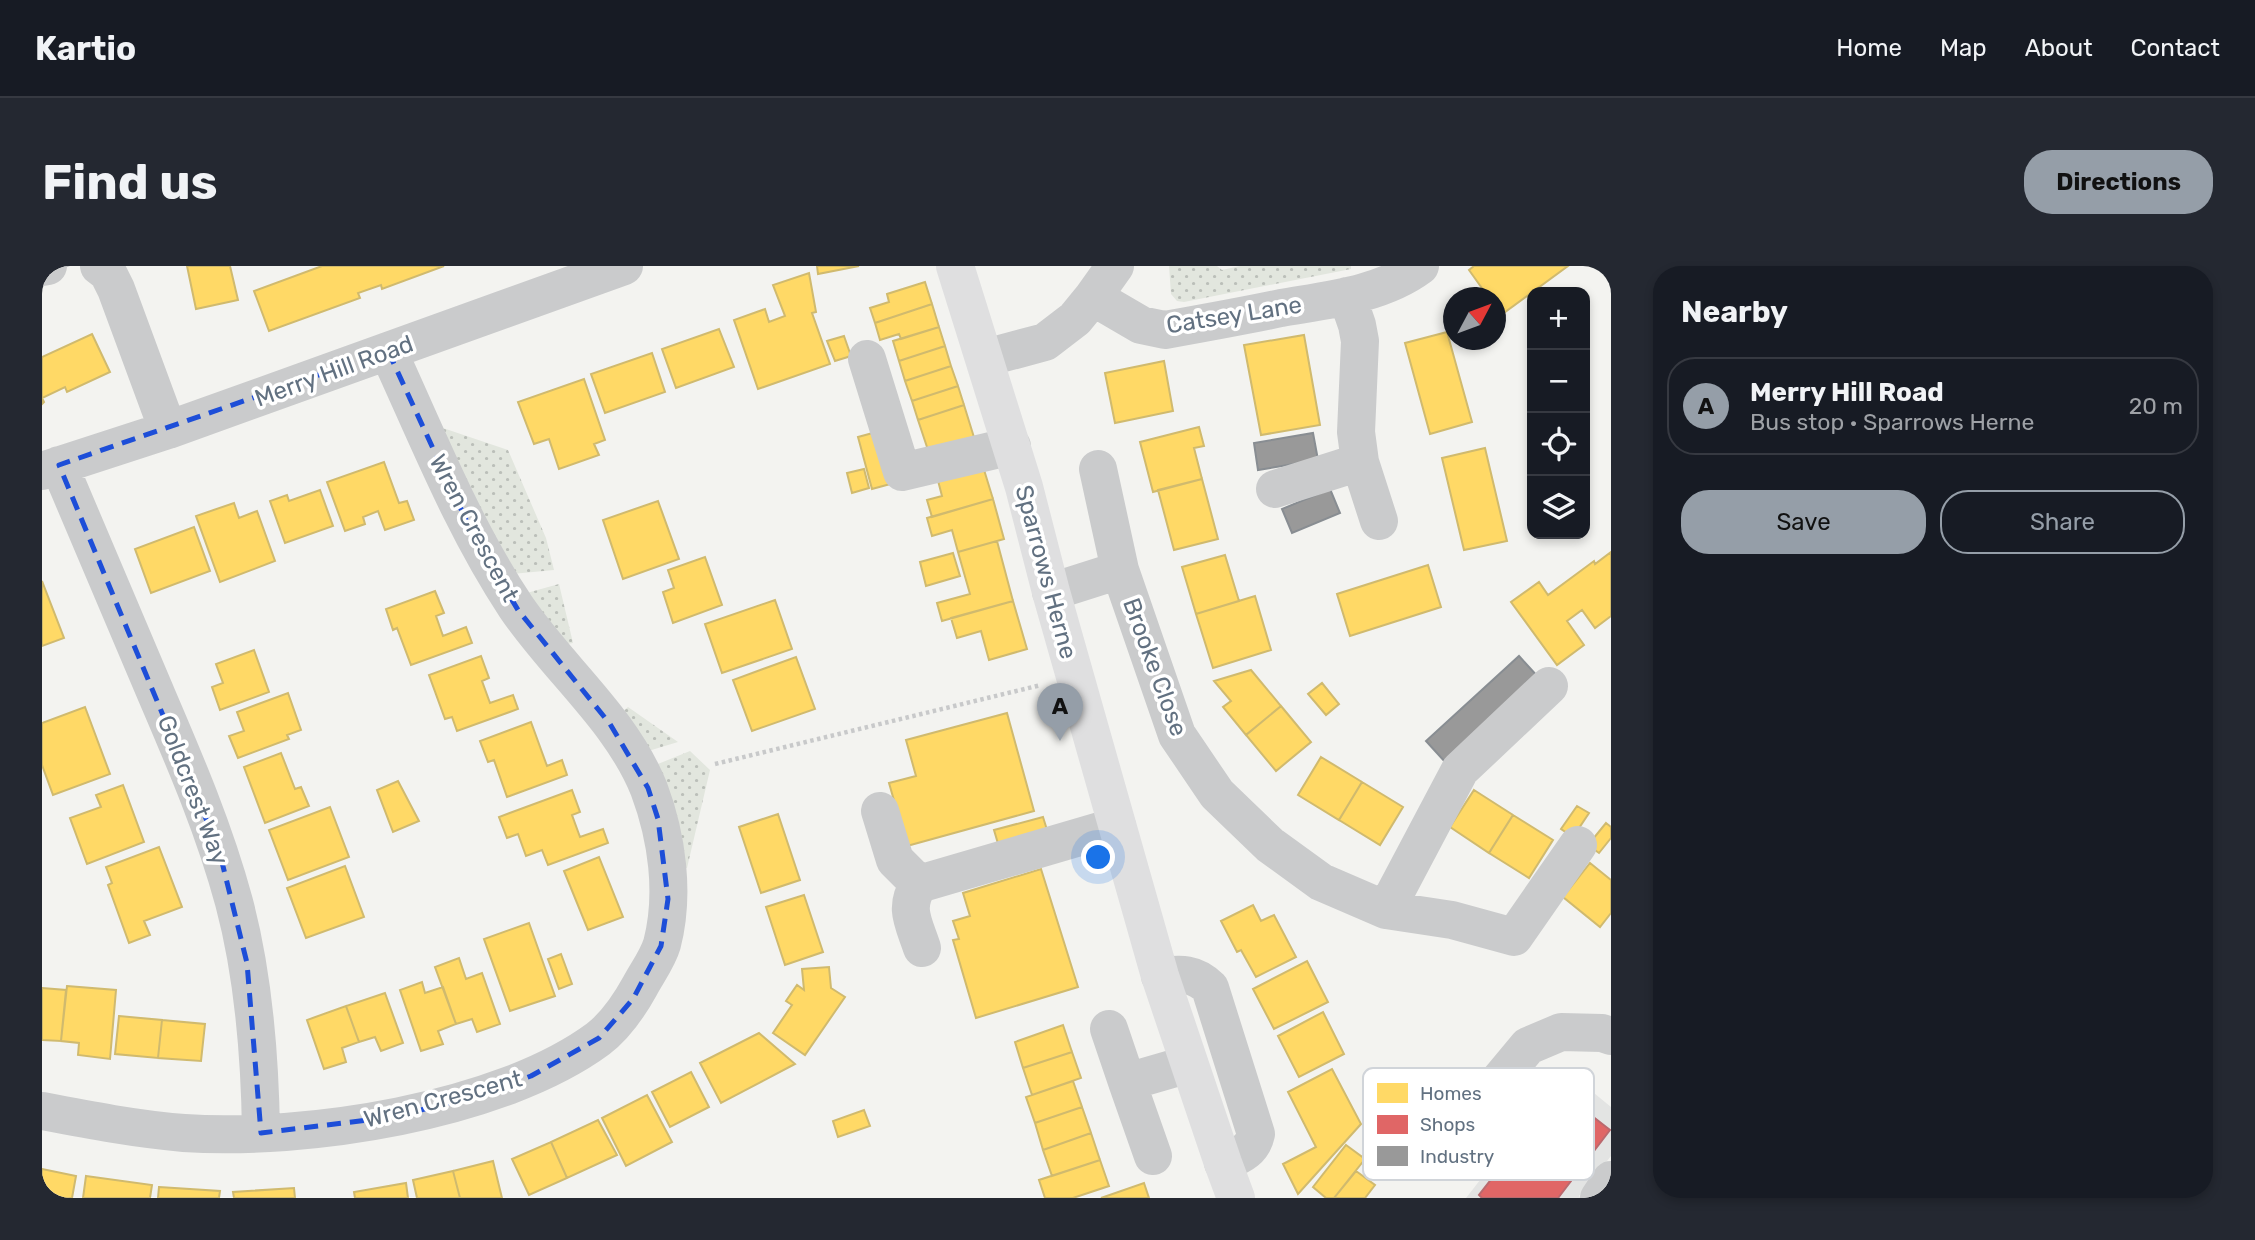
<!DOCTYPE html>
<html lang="en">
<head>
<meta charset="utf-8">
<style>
  body { margin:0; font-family:Rubik,sans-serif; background:#242831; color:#f1f3f6 }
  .controls { position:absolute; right:21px; top:21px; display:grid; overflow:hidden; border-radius:14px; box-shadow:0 4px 10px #0003 }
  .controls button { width:63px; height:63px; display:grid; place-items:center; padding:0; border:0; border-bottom:2px solid #363941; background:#171b24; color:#f1f3f6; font:35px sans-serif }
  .compass { position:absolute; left:1401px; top:21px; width:63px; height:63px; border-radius:50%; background:#171b24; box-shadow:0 4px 10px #0003; rotate:49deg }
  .you { position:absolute; left:1057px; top:592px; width:24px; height:24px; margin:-18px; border:5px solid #fff; border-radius:50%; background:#1a73e8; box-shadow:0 0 0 10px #1a73e833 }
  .badge { display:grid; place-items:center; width:46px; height:46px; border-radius:50%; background:#959ea8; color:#111; font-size:23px; font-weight:700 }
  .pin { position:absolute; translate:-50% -58px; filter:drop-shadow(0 2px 4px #0008) }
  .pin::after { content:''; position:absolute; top:37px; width:24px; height:21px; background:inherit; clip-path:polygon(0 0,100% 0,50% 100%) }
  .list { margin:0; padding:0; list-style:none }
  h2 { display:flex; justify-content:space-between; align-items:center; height:91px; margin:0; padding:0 28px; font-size:30px }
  h2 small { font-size:23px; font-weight:400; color:#9ea1a6 }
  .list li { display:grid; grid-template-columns:46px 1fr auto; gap:21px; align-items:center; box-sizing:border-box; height:98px; margin:0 14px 14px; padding:0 14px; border:2px solid #363941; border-radius:28px }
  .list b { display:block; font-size:26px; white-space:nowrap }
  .list p { margin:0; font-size:23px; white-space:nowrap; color:#9ea1a6 }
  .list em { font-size:23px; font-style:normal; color:#9ea1a6 }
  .actions { display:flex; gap:14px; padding:21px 28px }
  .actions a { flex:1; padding:16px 0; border:2px solid #959ea8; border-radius:28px; text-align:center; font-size:24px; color:#959ea8 }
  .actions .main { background:#959ea8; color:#111 }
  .icon { flex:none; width:38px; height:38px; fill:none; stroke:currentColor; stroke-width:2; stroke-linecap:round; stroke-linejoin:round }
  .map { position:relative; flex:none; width:1569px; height:932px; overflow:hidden; border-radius:28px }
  header { display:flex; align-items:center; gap:42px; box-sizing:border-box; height:98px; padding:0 35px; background:#171b24; border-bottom:2px solid #363941 }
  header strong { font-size:33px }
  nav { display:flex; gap:38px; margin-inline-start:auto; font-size:24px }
  .intro { display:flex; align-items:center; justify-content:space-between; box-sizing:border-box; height:168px; padding:0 42px }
  h1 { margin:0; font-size:49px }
  .button { padding:18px 32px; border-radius:28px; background:#959ea8; color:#111; font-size:24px; font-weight:700 }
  main { display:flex; gap:42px; padding:0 42px }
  aside { flex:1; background:#171b24; border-radius:28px; box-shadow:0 4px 10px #0003 }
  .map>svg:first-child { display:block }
  .built { fill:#e3e4e3 }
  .grass { fill:url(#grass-dots) }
  .homes { fill:#ffd966; stroke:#d0ba6e; stroke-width:2 }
  .shops { fill:#e06666; stroke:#ba696e; stroke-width:2 }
  .industry { fill:#999; stroke:#888d92; stroke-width:2 }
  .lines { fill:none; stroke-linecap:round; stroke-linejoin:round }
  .path { stroke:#c8c9ca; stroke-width:4.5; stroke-dasharray:3.5 3.5; stroke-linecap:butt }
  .minor { stroke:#cacbcc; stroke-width:38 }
  .major { stroke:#dfdfe0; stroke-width:38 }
  .marked { fill:none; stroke:#1d4ed8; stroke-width:5; stroke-dasharray:14 9; stroke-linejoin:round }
  .labels { text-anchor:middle; stroke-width:7; stroke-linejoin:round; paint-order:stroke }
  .street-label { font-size:24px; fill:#627181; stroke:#fff }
  .key { fill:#fff; stroke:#d0d4d9; stroke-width:2 }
  .key-label { font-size:19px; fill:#627181 }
</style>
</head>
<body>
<header>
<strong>Kartio</strong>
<nav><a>Home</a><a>Map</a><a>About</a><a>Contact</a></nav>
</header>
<div class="intro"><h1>Find us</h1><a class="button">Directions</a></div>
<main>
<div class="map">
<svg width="1569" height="932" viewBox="0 0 1569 932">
  <defs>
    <pattern id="grass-dots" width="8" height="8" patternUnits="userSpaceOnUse" patternTransform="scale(1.75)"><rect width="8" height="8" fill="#e2e6de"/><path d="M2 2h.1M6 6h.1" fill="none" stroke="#bbbfb9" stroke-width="1.8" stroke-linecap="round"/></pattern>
  </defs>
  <rect width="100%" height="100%" fill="#f3f3f0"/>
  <!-- built -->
  <path class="built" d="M1524,804L1569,841V890L1537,930L1539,932H1424Z"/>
  <!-- grass -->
  <path class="grass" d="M1127,0H1175L1180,4L1198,0H1309V3L1142,36L1135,35L1129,28Z
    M395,160L466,184L504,272L512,304L470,308Z
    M517,318L531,377L518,379L481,328Z
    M586,441L636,476L603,486L576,449Z
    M648,485L668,504L645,602L639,601L611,500Z"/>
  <!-- homes -->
  <path class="homes" d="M145,0H188L196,34L154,43Z
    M280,0H402L340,23L339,19L316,27L318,32L227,65L212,25Z
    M775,0H817L776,8Z
    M1432,0H1526L1459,49L1454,41V32H1447L1427,4Z
    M767,7L774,46L770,47L788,98L716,123L692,54L723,43L727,56L743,50L731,19Z
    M883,16L890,38L833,57L828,42L847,36L845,28Z
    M890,38L897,61L859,73L857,68L838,74L833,57Z
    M897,61L903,80L857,95L851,75Z
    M677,63L692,101L634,122L620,83Z
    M1405,66L1430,156L1388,168L1363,77Z
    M50,68L68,106L25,126L23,121L0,132L2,136L0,138V91Z
    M1262,69L1278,159L1219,169L1202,79Z
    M802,70L809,90L793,95L785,75Z
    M903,80L909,100L863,115L857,95Z
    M610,87L623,126L563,147L549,108Z
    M1122,95L1131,145L1073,157L1063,107Z
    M909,100L916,120L870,135L863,115Z
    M542,113L563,174L552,178L557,189L517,203L507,173L492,178L476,136Z
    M916,120L922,139L876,154L870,135Z
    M922,139L935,181L890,196L876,154Z
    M1157,161L1162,180L1152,182L1160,213L1111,226L1098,176Z
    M838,165L852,217L830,223L816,171Z
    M1443,182L1465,275L1422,284L1400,192Z
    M939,194L951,233L890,251L885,234L900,230L894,207Z
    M342,196L357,237L365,235L372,254L343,264L336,245L321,251L323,258L303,265L285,216Z
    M822,203L827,222L810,227L805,207Z
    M1160,213L1176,273L1132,284L1116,224Z
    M278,224L291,260L243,277L228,235L245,229L247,235Z
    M951,233L962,273L916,286L910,264L890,270L885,252Z
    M616,235L637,293L581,313L561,254Z
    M192,237L197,252L215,245L233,295L178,316L154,250Z
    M152,261L168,305L109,327L93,283Z
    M955,275L971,335L900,355L895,337L928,328L916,286Z
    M1569,286V350L1553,362L1540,344L1525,355L1542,379L1515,399L1469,336L1497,316L1506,329L1552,295L1553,298Z
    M911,287L918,310L884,320L878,296Z
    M1183,289L1197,335L1154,348L1140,301Z
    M663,291L680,339L631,357L621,326L632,322L626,304Z
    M1386,299L1399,341L1308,370L1295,328Z
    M0,315L22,372L0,380Z
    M393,325L402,347L394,350L401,370L424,361L430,377L369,399L355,362L351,364L344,343Z
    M1213,330L1229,384L1171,402L1154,348Z
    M733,334L750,383L680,407L663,358Z
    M971,335L985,383L947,394L939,365L915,372L909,352Z
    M212,384L227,426L178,444L170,421L181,417L174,398Z
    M439,390L447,412L440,415L448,437L471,429L476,443L415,465L410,451L403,453L387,409Z
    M754,391L773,443L710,465L691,414Z
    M1209,404L1239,440L1204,469L1181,441L1189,435L1172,415Z
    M1280,417L1297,438L1284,449L1266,428Z
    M246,427L259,464L245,469L247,473L196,492L187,470L202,465L195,446Z
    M1239,440L1269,476L1234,505L1204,469Z
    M43,441L68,508L11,529L0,499V457Z
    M965,447L992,545L865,580L847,517L874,510L864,474Z
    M489,456L505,500L520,494L525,509L465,531L452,494L446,496L438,475Z
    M239,487L253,523L259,521L267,540L223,557L202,501Z
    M1279,491L1320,516L1297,554L1256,529Z
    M356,515L377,555L351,566L335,524Z
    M1320,516L1361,541L1338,579L1297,554Z
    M81,519L102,576L45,598L28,552L59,541L54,529Z
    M530,524L538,546L530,549L538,571L561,563L566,577L506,599L500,584L484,590L476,568L465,572L457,551Z
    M1432,524L1471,549L1447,587L1408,561Z
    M1535,540L1547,547L1531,571L1519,563Z
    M288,541L307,591L246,614L227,564Z
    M736,548L758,614L719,627L697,561Z
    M1471,549L1511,574L1487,612L1447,587Z
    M1001,551L1006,567L957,581L952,564Z
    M1564,557L1569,561V572L1557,587L1546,579Z
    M117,581L140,641L102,655L108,669L87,677L66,619L70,617L64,601Z
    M557,591L581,651L546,664L522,605Z
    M1548,597L1569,614V647L1558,661L1521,631Z
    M303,600L322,651L264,672L245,622Z
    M999,603L1036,721L934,752L911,674L917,673L911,655L928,650L921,627Z
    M762,629L781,686L743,699L724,641Z
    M1211,639L1219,655L1232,649L1254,691L1214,711L1199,684L1195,686L1179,655Z
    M487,657L513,730L468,745L442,673Z
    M519,688L530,718L517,723L506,693Z
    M417,692L424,713L440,707L458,758L435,766L430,753L414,758L393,701Z
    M1265,695L1286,736L1232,763L1211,723Z
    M787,701L789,722L803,731L763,789L731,767L750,739L744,735L755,719L762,724L760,703Z
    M380,716L383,727L401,721L414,758L396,765L401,778L379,785L358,724Z
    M25,720L74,724L68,793L36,789L37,777L19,775Z
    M0,722L24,724L19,775L0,774Z
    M343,727L361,777L339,785L333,771L317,776L304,740Z
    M304,740L317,776L300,782L304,796L282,803L265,754Z
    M1281,746L1302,788L1257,811L1236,770Z
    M77,750L120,754L116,792L73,788Z
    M120,754L163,758L159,795L116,792Z
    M1021,759L1030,786L981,802L973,776Z
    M717,767L753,798L679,837L658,797Z
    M1030,786L1039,812L990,829L981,802Z
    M1290,803L1319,858L1256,928L1241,898L1274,881L1246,826Z
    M649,806L667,841L628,861L610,826Z
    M1031,815L1040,841L993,857L984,831Z
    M605,829L630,876L584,900L560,852Z
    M1040,841L1049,867L1001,884L993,857Z
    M822,844L828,860L796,871L791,855Z
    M556,854L575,889L525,912L509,876Z
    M1049,867L1058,894L1010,910L1001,884Z
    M509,876L525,912L487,929L470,893Z
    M1304,879L1323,893L1292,932H1284L1271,921Z
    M1058,894L1067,920L1031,932H1003L997,914Z
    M451,895L460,932H418L411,905Z
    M0,903L34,910L30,932H0Z
    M411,905L418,932H375L371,914Z
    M1314,905L1333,919L1323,932H1292Z
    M44,910L110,919L108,932H41Z
    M364,917L366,932H313L312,926Z
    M1102,917L1107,932H1059Z
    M117,921L178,925L177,932H116Z
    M252,922L253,932H192L191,926Z"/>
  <!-- shops -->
  <path class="shops" d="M1518,825L1568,864L1516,932H1440L1437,929Z"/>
  <!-- industry -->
  <path class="industry" d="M1271,167L1276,194L1216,204L1212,177Z
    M1288,223L1298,247L1250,267L1240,243Z
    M1477,390L1497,412L1404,497L1384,475Z"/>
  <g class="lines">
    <!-- path -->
    <path class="path" d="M673,498L999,419"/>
    <!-- minor -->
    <path class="minor" d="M57,0L66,7L74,23L126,164
      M0,1L6,0
      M1305,30L1315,59L1318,75L1314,166L1318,196L1337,255
      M1051,31L1073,0
      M943,92L1003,76L1033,53L1051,31L1099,59L1123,64C1162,57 1201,50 1239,42C1285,34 1339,29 1378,0
      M825,93L860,206L970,180
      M17,199C49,273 80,348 112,423C142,493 172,562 192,636C212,711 218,790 219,867
      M1056,203L1078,304L1135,469L1175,528L1228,579L1279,616L1344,644L1410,654L1472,671L1536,579
      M0,205L126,164L582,0
      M1233,223L1318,196
      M1009,326L1078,304
      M838,545L853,594L877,618C861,642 872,657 880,682
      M877,618L1075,560
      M1344,644L1418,504L1507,420
      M1118,710C1138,708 1152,706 1168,722L1214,868C1210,886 1196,890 1181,897
      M1067,763L1085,816
      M0,845C47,854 94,863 142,867C262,875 457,846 556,773C573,760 587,740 598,720C605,707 616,692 620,678C633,628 625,571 607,523C579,453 516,403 474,341C421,261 386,172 346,85
      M1426,852L1486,780L1519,766L1560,767L1569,770
      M1111,890L1085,816L1147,798
      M1557,932L1569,914"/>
    <!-- major -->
    <path class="major" d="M913,0L982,221L1009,326L1118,710L1181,897L1194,932"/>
  </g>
  <!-- marked area -->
  <path class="marked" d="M346,85L431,269L476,344L568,458L606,522L616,553L626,633L619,680L591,733L557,772L489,810L438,829L351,851L219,867L205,697L177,584L17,199Z"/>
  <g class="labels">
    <!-- street labels -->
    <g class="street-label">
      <text transform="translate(1192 49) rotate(-9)" y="8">Catsey Lane</text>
      <text transform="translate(292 105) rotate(-20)" y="8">Merry Hill Road</text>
      <text transform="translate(432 262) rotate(62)" y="8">Wren Crescent</text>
      <text transform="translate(1004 306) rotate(75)" y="8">Sparrows Herne</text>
      <text transform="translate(1113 401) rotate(70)" y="8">Brooke Close</text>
      <text transform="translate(151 524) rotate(69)" y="8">Goldcrest Way</text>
      <text transform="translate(401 833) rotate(-15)" y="8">Wren Crescent</text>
    </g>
  </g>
  <!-- legend -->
  <rect x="1321" y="802" width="231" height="112" rx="10" class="key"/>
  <rect x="1335" y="817" width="31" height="20" fill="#ffd966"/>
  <rect x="1335" y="849" width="31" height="19" fill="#e06666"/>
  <rect x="1335" y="880" width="31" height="20" fill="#999"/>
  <g class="key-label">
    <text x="1378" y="834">Homes</text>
    <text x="1378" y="865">Shops</text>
    <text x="1378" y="897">Industry</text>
  </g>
</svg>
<div class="controls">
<button>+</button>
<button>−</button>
<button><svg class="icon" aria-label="locate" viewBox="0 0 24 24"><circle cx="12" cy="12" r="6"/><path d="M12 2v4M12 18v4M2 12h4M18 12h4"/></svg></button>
<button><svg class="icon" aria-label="layers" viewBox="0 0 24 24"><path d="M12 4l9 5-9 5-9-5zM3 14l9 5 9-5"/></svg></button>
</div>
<svg class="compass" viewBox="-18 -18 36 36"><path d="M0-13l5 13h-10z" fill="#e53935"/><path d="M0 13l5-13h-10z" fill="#9ea1a6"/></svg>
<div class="you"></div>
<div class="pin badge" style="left:1018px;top:475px">A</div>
</div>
<aside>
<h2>Nearby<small></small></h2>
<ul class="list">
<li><span class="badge">A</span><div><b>Merry Hill Road</b><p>Bus stop · Sparrows Herne</p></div><em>20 m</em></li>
</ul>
<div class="actions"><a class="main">Save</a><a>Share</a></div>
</aside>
</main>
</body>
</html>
